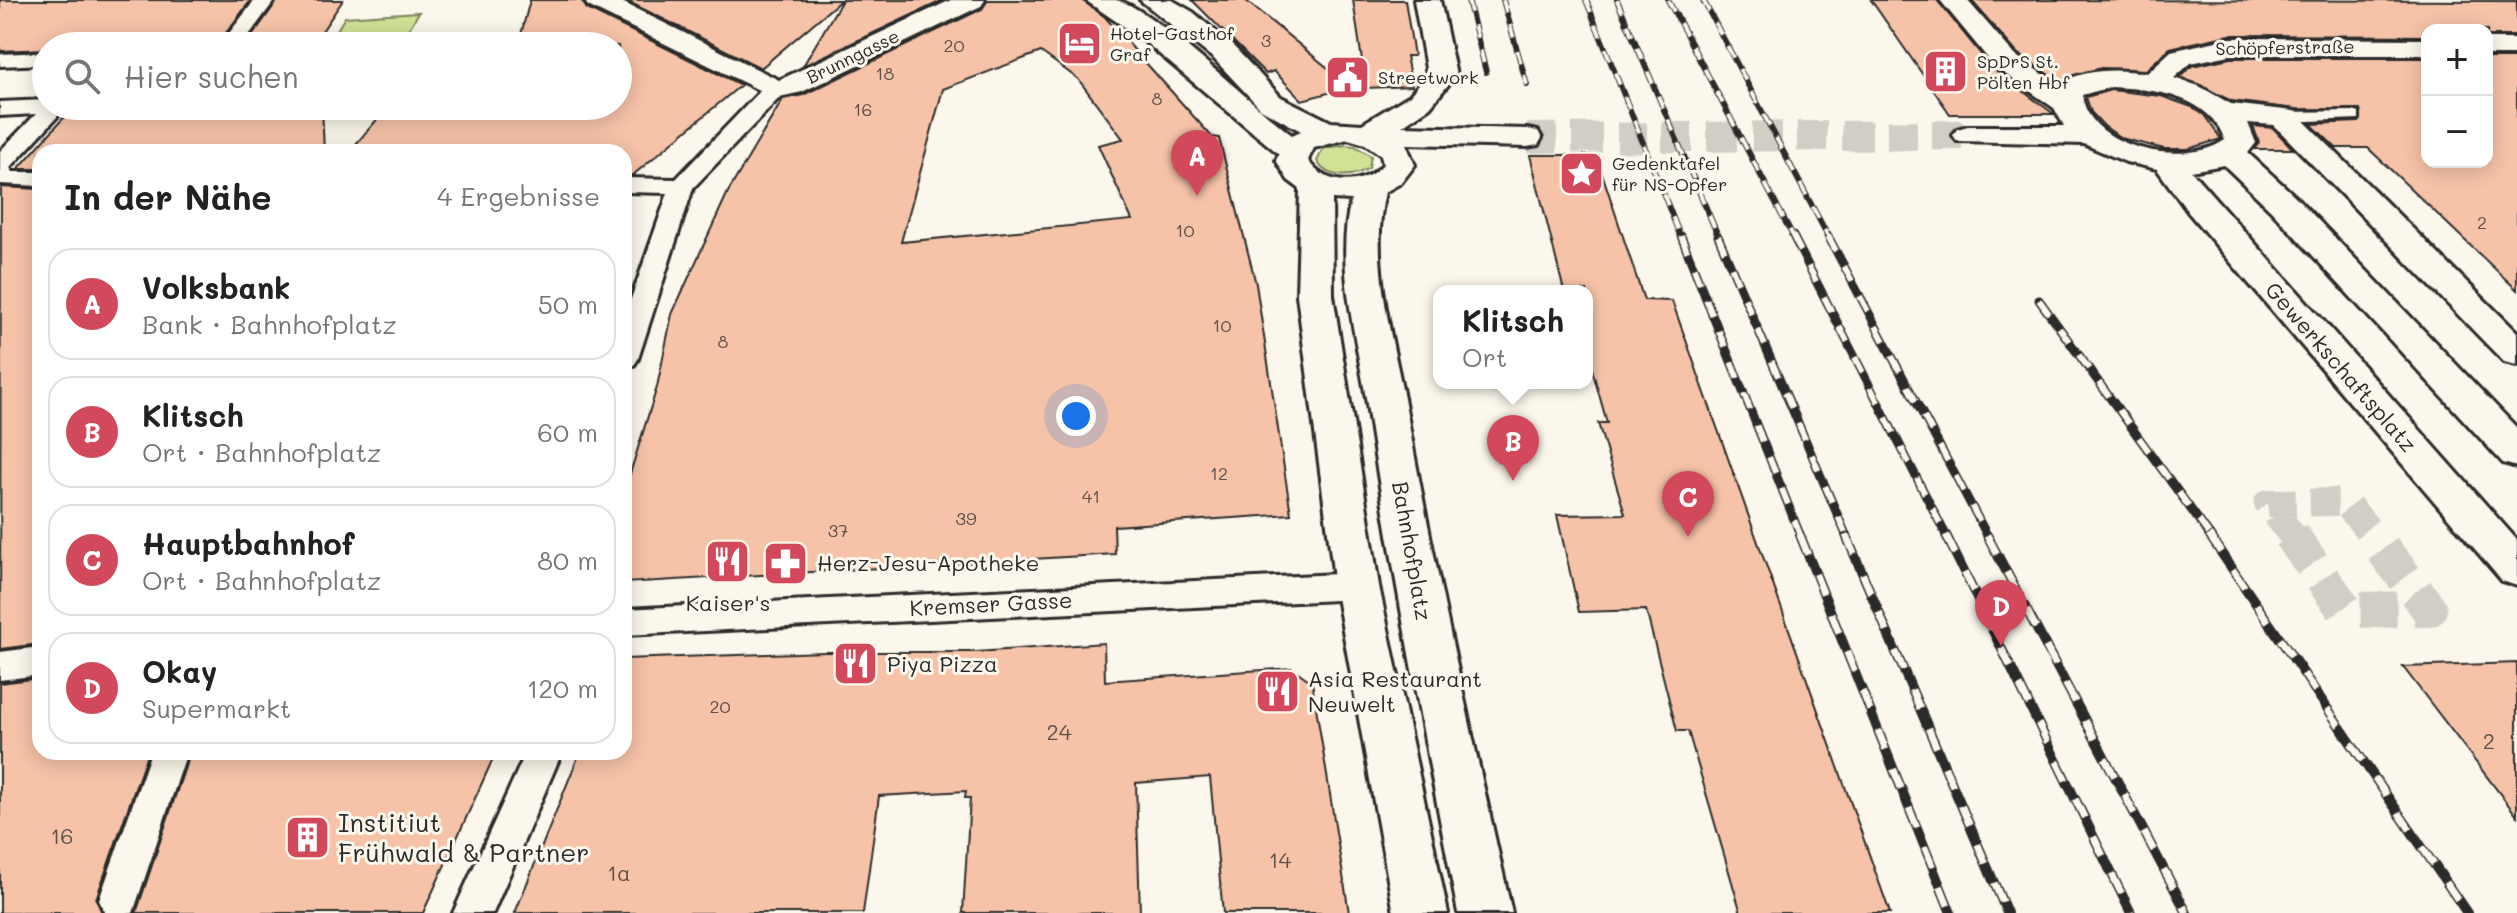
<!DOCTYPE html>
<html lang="de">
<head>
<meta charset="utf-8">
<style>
  body { margin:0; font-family:Mali,sans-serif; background:#f2f2f2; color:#222 }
  .controls { position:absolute; right:24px; top:24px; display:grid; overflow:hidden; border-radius:16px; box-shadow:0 4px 20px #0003 }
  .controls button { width:72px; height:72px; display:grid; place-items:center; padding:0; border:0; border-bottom:2px solid #e0e0e0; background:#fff; color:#222; font:40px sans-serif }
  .you { position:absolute; left:1076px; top:416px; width:28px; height:28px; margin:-20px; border:6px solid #fff; border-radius:50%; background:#1a73e8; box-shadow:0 0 0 12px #1a73e833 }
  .badge { display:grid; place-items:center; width:52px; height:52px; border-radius:50%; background:#d1495b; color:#fff; font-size:26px; font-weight:700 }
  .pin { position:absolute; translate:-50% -66px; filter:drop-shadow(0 2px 4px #0008) }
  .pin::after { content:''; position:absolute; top:42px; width:28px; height:24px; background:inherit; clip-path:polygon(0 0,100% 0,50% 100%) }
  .popup { position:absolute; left:1433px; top:285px; width:160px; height:104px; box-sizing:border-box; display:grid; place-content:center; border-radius:16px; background:#fff; filter:drop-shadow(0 2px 6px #0005); font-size:26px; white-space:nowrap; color:#767676 }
  .popup b { font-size:30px; color:#222 }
  .popup::after { content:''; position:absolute; left:50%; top:100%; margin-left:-16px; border:16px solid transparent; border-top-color:#fff }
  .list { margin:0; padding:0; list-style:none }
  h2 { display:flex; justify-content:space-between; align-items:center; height:104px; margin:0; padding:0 32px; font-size:34px }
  h2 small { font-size:26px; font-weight:400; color:#767676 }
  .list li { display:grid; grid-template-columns:52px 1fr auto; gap:24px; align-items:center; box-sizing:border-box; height:112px; margin:0 16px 16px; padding:0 16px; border:2px solid #e0e0e0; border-radius:24px }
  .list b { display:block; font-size:30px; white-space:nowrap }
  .list p { margin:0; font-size:26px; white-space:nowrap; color:#767676 }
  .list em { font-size:26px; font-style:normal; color:#767676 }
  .icon { flex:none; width:44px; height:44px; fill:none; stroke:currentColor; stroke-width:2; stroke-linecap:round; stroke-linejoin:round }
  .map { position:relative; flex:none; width:2517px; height:913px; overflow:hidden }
  .search { position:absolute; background:#fff; box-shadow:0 4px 20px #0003; left:32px; top:32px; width:600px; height:88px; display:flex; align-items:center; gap:20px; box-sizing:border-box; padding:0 28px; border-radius:44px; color:#767676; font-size:30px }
  .panel { position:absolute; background:#fff; box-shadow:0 4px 20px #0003; left:32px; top:144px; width:600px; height:616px; border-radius:24px }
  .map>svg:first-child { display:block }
  .green { fill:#d1e296; stroke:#7e8660; stroke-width:2 }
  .building { fill:#f6c3a8; stroke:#2b2b2b; stroke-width:2; fill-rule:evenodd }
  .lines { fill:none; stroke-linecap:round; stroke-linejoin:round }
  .pedestrian-tunnel-far1 { stroke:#d1cec5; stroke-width:28; stroke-dasharray:28 14; stroke-linecap:butt }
  .pedestrian-tunnel { stroke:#d1cec5; stroke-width:36; stroke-dasharray:36 18; stroke-linecap:butt }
  .minor-tunnel { stroke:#d1cec5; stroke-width:30; stroke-dasharray:30 15; stroke-linecap:butt }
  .service-casing { stroke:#2b2b2b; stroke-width:6 }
  .pedestrian-casing { stroke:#2b2b2b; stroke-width:6 }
  .minor-casing { stroke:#2b2b2b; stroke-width:6 }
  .service { fill:#fbf7ec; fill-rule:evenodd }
  .pedestrian { fill:#fbf7ec; fill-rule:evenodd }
  .minor { fill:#fbf7ec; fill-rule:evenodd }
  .rail-far2-casing { stroke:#2b2b2b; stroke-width:6 }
  .rail-far1-casing { stroke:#2b2b2b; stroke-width:9 }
  .rail-casing { stroke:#2b2b2b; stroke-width:10 }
  .rail-far2 { stroke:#fbf7ec; stroke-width:4; stroke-dasharray:13; stroke-linecap:butt }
  .rail-far1 { stroke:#fbf7ec; stroke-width:6; stroke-dasharray:17; stroke-linecap:butt }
  .rail { stroke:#fbf7ec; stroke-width:7; stroke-dasharray:21; stroke-linecap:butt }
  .labels { text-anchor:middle; stroke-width:6; stroke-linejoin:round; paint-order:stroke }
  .far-poi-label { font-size:18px; fill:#2b2b2b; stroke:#fbf7ec; text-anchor:start }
  .number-label { font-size:18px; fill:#5e514a }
  .far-street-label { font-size:18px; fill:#2b2b2b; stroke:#fbf7ec }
  .street-label { font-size:22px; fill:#2b2b2b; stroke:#fbf7ec }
  .poi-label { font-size:22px; fill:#2b2b2b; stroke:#fbf7ec; text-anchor:start }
  .near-number-label { font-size:22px; fill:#5e514a }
  .near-poi-label { font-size:26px; fill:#2b2b2b; stroke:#fbf7ec; text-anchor:start }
</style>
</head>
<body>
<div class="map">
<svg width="2517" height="913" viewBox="0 0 2517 913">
  <rect width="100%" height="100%" fill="#fbf7ec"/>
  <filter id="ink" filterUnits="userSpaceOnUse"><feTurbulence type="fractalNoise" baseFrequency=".0125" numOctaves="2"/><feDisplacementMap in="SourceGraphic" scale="16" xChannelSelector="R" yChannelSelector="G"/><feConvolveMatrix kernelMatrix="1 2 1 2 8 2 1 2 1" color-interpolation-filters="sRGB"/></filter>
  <g filter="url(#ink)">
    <!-- green -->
    <path class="green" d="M419,12L399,46H327L345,17Z
      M1344,145L1355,146L1371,156L1369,168C1353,178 1327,180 1317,161L1323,149Z"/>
    <!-- building -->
    <path class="building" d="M0,0H251L216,46H46V49L0,51Z
      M278,0H343L312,46H245Z
      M530,0H581L587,9L741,85L633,175H624V152H349L387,108L618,106V46H518Z
      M625,0H841L761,68Z
      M842,0H944L803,66Z
      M988,0H1082L1105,17L1212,137L1219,138L1256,284L1291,514L1114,526L1115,554L624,583V493L657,387L672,314L728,192L783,99L803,95L982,9ZM1041,52L1078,79L1123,139L1098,145L1132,220L901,242L943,89Z
      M1192,0H1245L1351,87L1302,100L1274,71L1266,74Z
      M1353,0H1405L1414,56H1406L1412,86L1366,88Z
      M1871,0H1937L1993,69L2054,114H1950Z
      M1971,0L2517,1V36H2487V30H2427V36L2230,35L2170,48L2146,70L2101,68L2058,81L2017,53Z
      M2230,58H2427V162H2487V58H2517V290L2368,148H2336L2311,124L2359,122L2360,110L2296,109L2232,101L2180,77L2192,66Z
      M2111,90L2161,96L2192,107L2204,115L2221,139L2188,149H2164L2121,138L2104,126L2091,112L2086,97Z
      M74,106H322L324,152H40V169H18Z
      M2253,126L2273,128L2293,149H2255L2259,142Z
      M1530,155H1596L1644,300L1672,301L1890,913H1741L1688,731H1677L1646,610L1579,612L1557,515L1625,514L1598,423H1607L1587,351V291H1564Z
      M1,187L40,189V644L0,649Z
      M1104,643L1105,681L1292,668L1312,682L1349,913H1223L1210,777L1136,783L1140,913H963L970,798H965L966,791L879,796L863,913H515L580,752H624V659L825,652H976Z
      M2517,663V816L2403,667Z
      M40,678V752H148L96,899L102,913H0V683Z
      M190,752H496L423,913H136Z"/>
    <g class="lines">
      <!-- pedestrian-tunnel-far1 -->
      <path class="pedestrian-tunnel-far1" d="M2293,537L2268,503L2345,502L2374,537"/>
      <!-- pedestrian-tunnel -->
      <path class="pedestrian-tunnel" d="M2291,535L2345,610L2429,609L2372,535"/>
      <!-- minor-tunnel -->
      <path class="minor-tunnel" d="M1527,138L1968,135"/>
      <defs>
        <path id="service" d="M2354,111L2359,113V119L2283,122L2275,117L2283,112Z"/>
        <path id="pedestrian" d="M255,0H275L241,46H219Z
          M46,52V64L0,66V54Z
          M775,82L783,84L786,89L783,94L693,188L638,359L634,365L624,368V319L668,193L624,192V178L676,179L767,84Z
          M46,100V106H67L10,168L13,172H40V186L0,184V151L36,114L0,116V102Z
          M1357,573L1369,577L1373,586L1369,595L1357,599L624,635V609Z
          M40,647V675L0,680V652Z
          M151,752H187L133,913H105L99,900Z
          M526,752H562L493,913H453Z"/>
        <path id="minor" d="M584,0H618L779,80L951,0H985L981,6L802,92L775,98L588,6Z
          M1085,0C1095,0 1106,0 1116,0C1151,6 1255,108 1292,135L1301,131L1261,109L1214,59L1140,0H1172L1193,12L1234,47L1281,97L1331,122L1362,124L1410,95L1427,74L1414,0H1440L1456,75L1430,107L1402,126L1527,129L1538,131L1542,138L1538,145L1527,147L1406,144L1415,165L1401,183L1385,192C1369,262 1393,339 1406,408C1436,577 1474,745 1512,913H1458C1425,742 1392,571 1366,398C1356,336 1335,262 1351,200L1332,199L1333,295L1379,586L1448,913H1394L1335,586L1297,295L1300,189L1288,180L1276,160L1279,154L1139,37ZM1348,139L1365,144L1381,155L1383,164C1364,187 1324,187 1308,160L1314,148Z
          M1940,0H1967L2015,55L2058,85C2084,68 2117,69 2147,73L2171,51L2230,38L2427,39V55H2230L2191,63L2174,78L2199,86L2231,104L2294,111L2517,332V365L2504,362L2274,125L2248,123L2256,143L2248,153L2295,196L2517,428V467L2503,463L2271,210L2224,165L2191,171L2517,540V586L2502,581L2188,212L2157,169L2126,162L2084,144L1957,141L1953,135L1957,129L1968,126H2064L2054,108L1995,67ZM2111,87C2153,89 2209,95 2225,140C2185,168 2089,149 2082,95Z
          M2487,39H2517V55H2487Z"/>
      </defs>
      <!-- service casing -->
      <use href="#service" class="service-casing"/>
      <!-- pedestrian casing -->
      <use href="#pedestrian" class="pedestrian-casing"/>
      <!-- minor casing -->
      <use href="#minor" class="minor-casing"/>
      <!-- service -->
      <use href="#service" class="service"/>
      <!-- pedestrian -->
      <use href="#pedestrian" class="pedestrian"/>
      <!-- minor -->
      <use href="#minor" class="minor"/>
      <defs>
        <path id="rail-far2" d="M1468,0L1486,72
          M1503,0L1527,85
          M1586,0L1681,238
          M1617,0L1719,238
          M1668,0L1794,238
          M1703,0L1829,238"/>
        <path id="rail-far1" d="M1681,236L1801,537
          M1718,236L1847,537
          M1793,236L1947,537
          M1828,236L1988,537
          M2039,300L2211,537"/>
        <path id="rail" d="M1800,535L1951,913
          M1846,535L2007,913
          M1946,535L2131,913
          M1987,535L2187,913
          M2209,535L2467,913"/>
      </defs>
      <!-- rail-far2 casing -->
      <use href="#rail-far2" class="rail-far2-casing"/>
      <!-- rail-far1 casing -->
      <use href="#rail-far1" class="rail-far1-casing"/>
      <!-- rail casing -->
      <use href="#rail" class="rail-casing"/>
      <!-- rail-far2 -->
      <use href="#rail-far2" class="rail-far2"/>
      <!-- rail-far1 -->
      <use href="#rail-far1" class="rail-far1"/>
      <!-- rail -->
      <use href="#rail" class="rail"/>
    </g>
  </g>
  <!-- icons -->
  <defs>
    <symbol id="hotel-square" viewBox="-11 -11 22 22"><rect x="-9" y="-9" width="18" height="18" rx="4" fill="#d1495b" stroke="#fbf7ec"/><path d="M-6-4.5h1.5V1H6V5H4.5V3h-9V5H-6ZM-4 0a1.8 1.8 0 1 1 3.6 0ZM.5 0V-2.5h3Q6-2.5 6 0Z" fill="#fff"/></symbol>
    <symbol id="building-square" viewBox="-11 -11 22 22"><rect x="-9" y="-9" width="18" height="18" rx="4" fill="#d1495b" stroke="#fbf7ec"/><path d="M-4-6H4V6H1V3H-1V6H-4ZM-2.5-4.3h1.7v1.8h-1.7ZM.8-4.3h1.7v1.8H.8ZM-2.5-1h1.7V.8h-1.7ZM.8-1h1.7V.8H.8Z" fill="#fff"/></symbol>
    <symbol id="civic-square" viewBox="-11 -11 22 22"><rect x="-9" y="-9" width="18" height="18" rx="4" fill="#d1495b" stroke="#fbf7ec"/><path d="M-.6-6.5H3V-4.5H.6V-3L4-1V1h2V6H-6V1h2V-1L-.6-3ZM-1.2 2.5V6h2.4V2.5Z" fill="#fff"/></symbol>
    <symbol id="sight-square" viewBox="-11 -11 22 22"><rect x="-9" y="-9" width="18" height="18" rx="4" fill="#d1495b" stroke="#fbf7ec"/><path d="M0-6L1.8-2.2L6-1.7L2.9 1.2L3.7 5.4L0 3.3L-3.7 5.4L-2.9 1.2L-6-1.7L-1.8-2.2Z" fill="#fff"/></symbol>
    <symbol id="restaurant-square" viewBox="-11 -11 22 22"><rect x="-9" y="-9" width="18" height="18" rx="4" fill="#d1495b" stroke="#fbf7ec"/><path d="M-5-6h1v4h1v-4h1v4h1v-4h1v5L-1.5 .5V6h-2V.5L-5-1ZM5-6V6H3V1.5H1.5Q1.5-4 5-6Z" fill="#fff"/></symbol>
    <symbol id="pharmacy-square" viewBox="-11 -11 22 22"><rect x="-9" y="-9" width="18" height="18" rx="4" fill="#d1495b" stroke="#fbf7ec"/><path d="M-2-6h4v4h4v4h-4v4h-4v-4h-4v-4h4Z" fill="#fff"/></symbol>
  </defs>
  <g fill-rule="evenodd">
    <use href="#hotel-square" x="1054" y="18" width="51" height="51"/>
    <use href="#building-square" x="1920" y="46" width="51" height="51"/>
    <use href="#civic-square" x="1322" y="52" width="51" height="51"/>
    <use href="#sight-square" x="1556" y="148" width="51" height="51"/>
    <use href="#restaurant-square" x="702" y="536" width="51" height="51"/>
    <use href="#pharmacy-square" x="760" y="538" width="51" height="51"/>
    <use href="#restaurant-square" x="830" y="638" width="51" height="51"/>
    <use href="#restaurant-square" x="1252" y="666" width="51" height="51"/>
    <use href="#building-square" x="282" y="812" width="51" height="51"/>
  </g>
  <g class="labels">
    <!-- far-poi labels -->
    <g class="far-poi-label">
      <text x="1110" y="40">Hotel-Gasthof<tspan x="1110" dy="21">Graf</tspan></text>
      <text x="1977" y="68">SpDrS St.<tspan x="1977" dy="21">Pölten Hbf</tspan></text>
      <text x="1378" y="84">Streetwork</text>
      <text x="1612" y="170">Gedenktafel<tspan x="1612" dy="21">für NS-Opfer</tspan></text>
    </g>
    <!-- number labels -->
    <g class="number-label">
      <text x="1266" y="47">3</text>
      <text x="954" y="52">20</text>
      <text x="885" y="80">18</text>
      <text x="1157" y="105">8</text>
      <text x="863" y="116">16</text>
      <text x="2482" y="229">2</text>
      <text x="1185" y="237">10</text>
      <text x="1222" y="332">10</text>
      <text x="723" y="348">8</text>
      <text x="1219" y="480">12</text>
      <text x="1091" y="503">41</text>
      <text x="966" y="525">39</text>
      <text x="838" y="537">37</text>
      <text x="720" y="713">20</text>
    </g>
    <!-- far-street labels -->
    <g class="far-street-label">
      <text transform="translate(2285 48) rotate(-1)" y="6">Schöpferstraße</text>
      <text transform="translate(853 57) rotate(-26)" y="6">Brunngasse</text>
    </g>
    <!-- street labels -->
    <g class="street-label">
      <text transform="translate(2341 367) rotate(49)" y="8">Gewerkschaftsplatz</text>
      <text transform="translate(1412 551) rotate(80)" y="8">Bahnhofplatz</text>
      <text transform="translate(991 604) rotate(-3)" y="8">Kremser Gasse</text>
    </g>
    <!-- poi labels -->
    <g class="poi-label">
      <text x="817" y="571">Herz-Jesu-Apotheke</text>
      <text x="728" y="611" text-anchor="middle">Kaiser's</text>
      <text x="887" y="672">Piya Pizza</text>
      <text x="1308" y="687">Asia Restaurant<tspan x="1308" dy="25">Neuwelt</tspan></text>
    </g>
    <!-- near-number labels -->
    <g class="near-number-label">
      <text x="1059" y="740">24</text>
      <text x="2489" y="749">2</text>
      <text x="62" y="844">16</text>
      <text x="1280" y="868">14</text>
      <text x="619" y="881">1a</text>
    </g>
    <!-- near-poi labels -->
    <g class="near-poi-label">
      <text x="338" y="832">Institiut<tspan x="338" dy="30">Frühwald &amp; Partner</tspan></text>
    </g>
  </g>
</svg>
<div class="controls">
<button>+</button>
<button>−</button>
</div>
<div class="you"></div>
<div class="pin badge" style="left:1197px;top:196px">A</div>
<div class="pin badge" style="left:1513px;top:481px">B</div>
<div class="popup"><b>Klitsch</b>Ort</div>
<div class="pin badge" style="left:1688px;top:537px">C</div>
<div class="pin badge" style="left:2001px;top:646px">D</div>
<div class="search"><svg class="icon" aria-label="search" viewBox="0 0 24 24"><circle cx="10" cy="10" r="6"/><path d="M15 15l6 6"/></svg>Hier suchen</div>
<section class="panel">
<h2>In der Nähe<small>4 Ergebnisse</small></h2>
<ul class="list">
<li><span class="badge">A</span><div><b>Volksbank</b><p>Bank · Bahnhofplatz</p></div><em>50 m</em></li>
<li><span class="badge">B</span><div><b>Klitsch</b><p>Ort · Bahnhofplatz</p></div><em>60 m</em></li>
<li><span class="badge">C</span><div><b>Hauptbahnhof</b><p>Ort · Bahnhofplatz</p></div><em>80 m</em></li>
<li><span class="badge">D</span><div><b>Okay</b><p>Supermarkt</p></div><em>120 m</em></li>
</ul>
</section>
</div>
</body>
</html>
